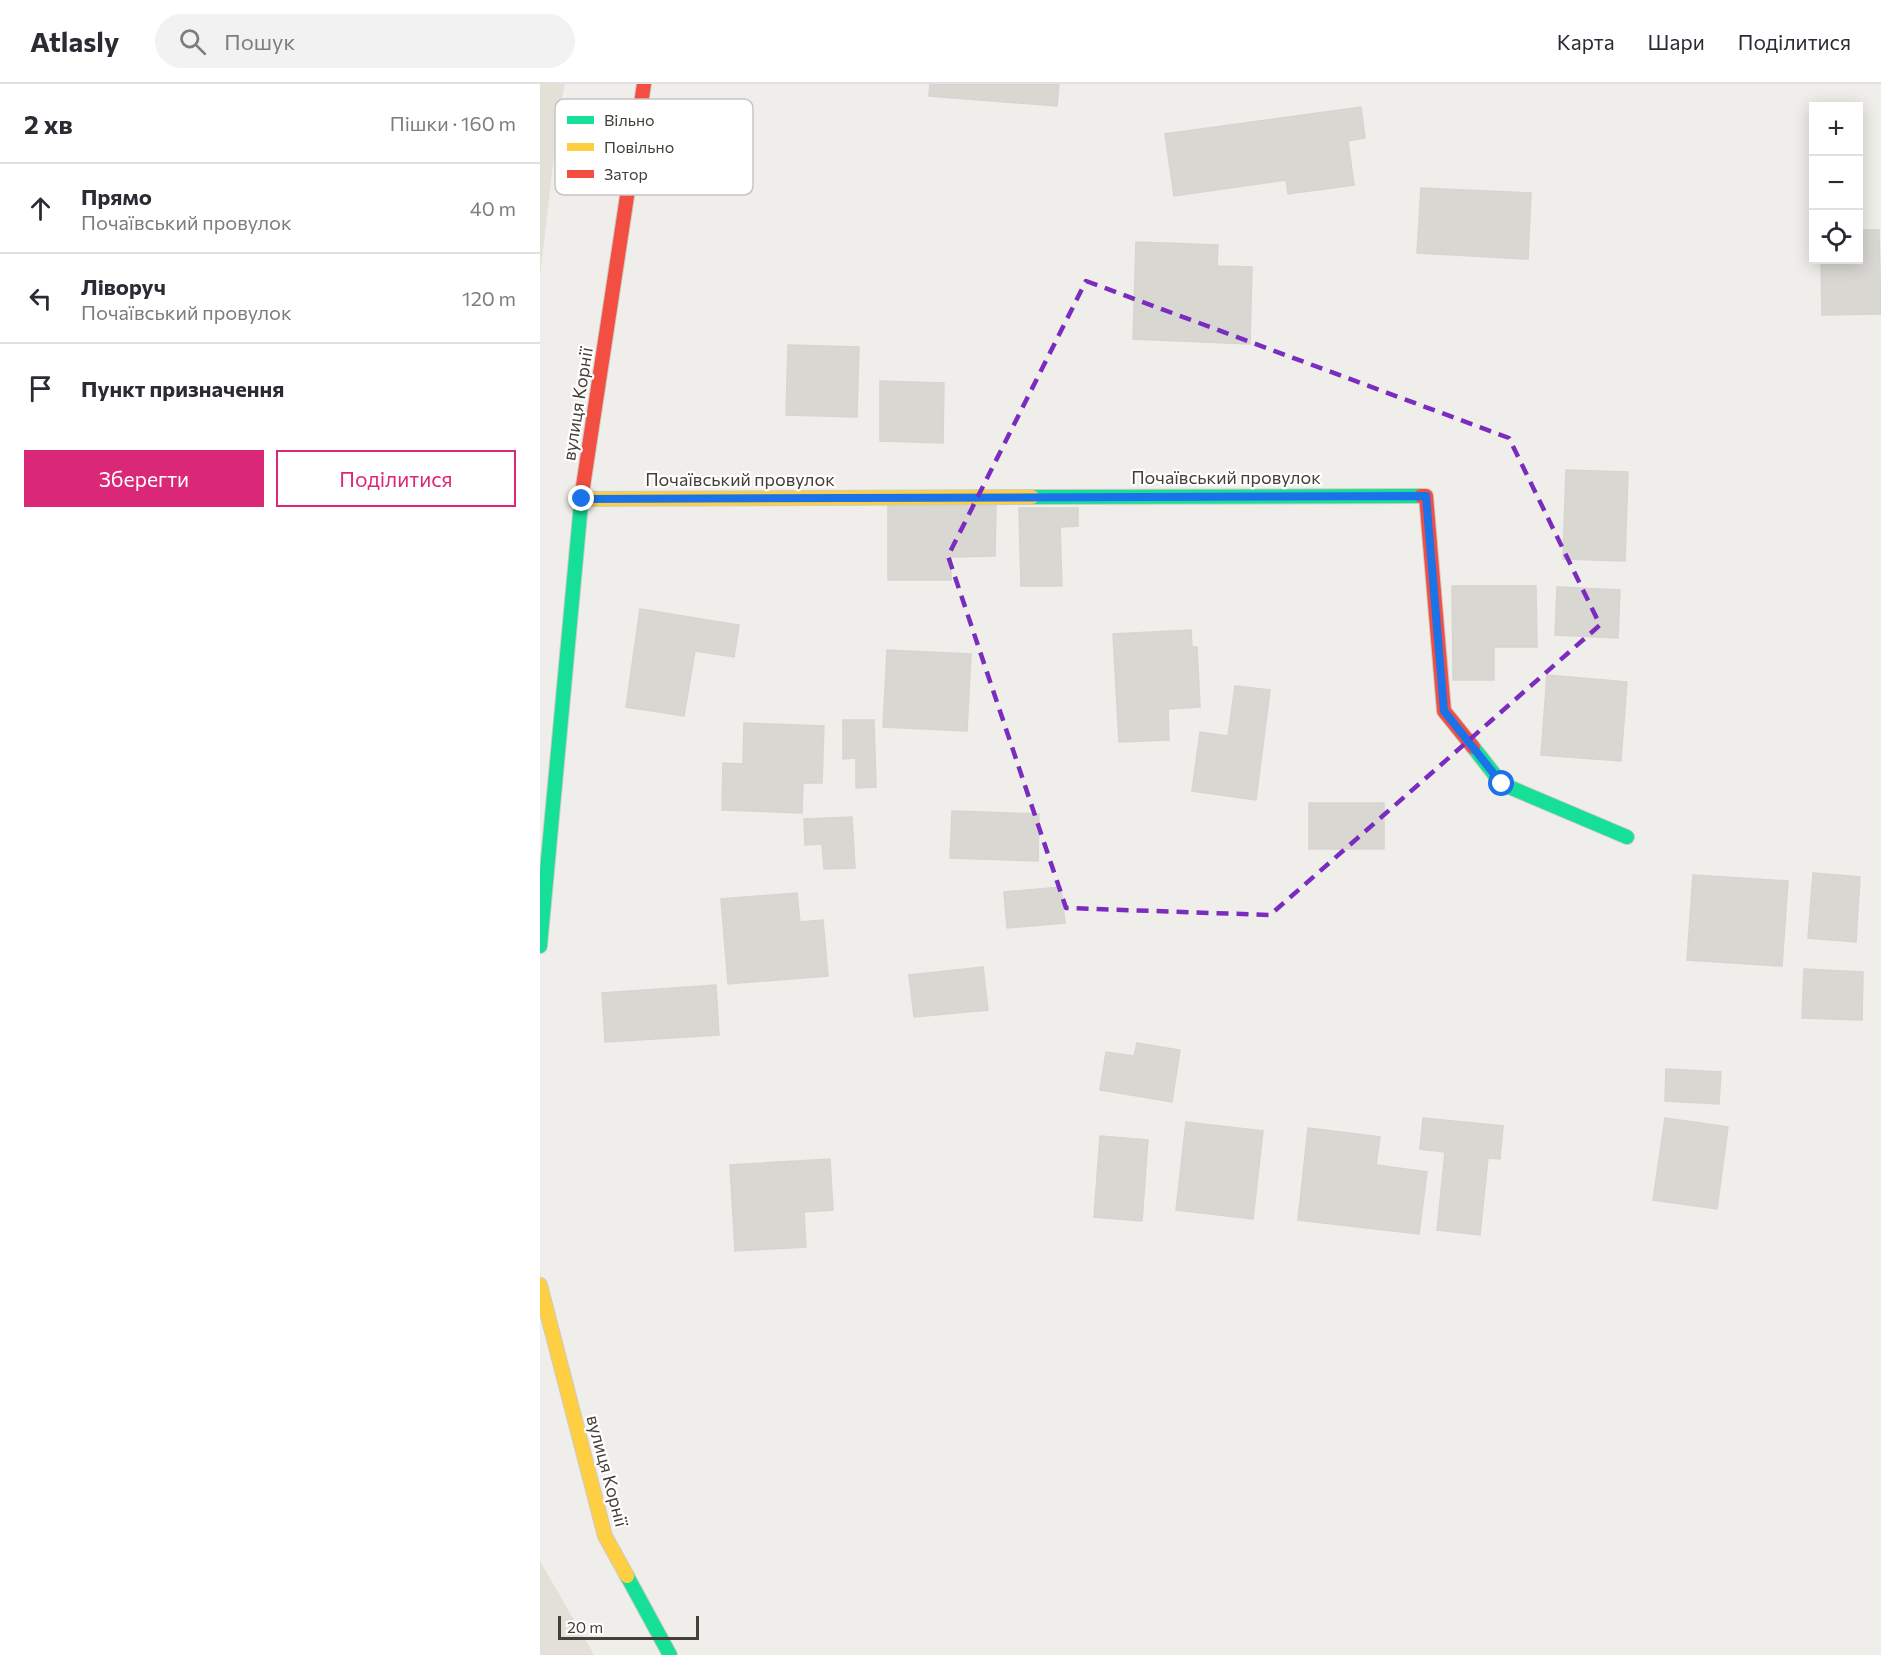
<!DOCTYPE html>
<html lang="uk">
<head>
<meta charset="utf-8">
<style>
  body { margin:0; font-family:Commissioner,sans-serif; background:#f2f2f3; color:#2b2b33 }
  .controls { position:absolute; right:18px; top:18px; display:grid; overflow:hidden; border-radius:0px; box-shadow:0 3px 15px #0003 }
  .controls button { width:54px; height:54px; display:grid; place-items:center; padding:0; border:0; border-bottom:2px solid #e1e1e2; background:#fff; color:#2b2b33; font:30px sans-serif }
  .scale { position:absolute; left:18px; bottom:15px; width:141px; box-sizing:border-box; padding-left:6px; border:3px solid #443f37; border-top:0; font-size:16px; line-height:21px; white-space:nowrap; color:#443f37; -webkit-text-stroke:4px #fff; paint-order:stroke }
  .stop { position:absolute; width:18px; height:18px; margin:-14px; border:4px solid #1a73e8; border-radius:50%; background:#fff }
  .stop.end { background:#1a73e8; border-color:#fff; box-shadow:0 2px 6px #0008 }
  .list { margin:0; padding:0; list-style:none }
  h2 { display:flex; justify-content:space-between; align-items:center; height:78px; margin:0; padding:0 24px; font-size:26px }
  h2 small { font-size:20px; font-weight:400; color:#7c7c81 }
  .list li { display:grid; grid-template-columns:39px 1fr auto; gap:18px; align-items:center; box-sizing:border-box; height:90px; padding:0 24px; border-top:2px solid #e1e1e2 }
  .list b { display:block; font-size:22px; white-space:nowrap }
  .list p { margin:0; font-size:20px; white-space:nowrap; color:#7c7c81 }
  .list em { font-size:20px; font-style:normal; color:#7c7c81 }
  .actions { display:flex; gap:12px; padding:18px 24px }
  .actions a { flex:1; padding:14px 0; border:2px solid #db2777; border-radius:0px; text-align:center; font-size:21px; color:#db2777 }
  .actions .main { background:#db2777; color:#fff }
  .icon { flex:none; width:33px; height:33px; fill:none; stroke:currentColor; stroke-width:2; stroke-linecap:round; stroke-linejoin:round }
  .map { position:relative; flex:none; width:1341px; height:1571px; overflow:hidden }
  header { display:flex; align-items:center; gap:36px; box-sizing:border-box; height:84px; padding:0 30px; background:#fff; border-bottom:2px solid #e1e1e2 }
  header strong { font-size:28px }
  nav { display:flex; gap:33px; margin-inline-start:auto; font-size:21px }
  .search { width:420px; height:54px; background:#f2f2f3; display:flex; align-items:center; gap:15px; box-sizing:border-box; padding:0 21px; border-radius:33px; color:#7c7c81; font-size:22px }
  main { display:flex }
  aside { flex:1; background:#fff }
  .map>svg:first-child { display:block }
  .residential { fill:#e3e0d8 }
  .building { fill:#d8d7d2; stroke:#d7d5d0; stroke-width:1.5 }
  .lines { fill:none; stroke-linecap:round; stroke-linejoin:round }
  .fast-casing { stroke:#cecbc1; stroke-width:16 }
  .slow-casing { stroke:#cecbc1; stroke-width:16 }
  .jam-casing { stroke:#cecbc1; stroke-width:16 }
  .fast { stroke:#16e098; stroke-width:14 }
  .slow { stroke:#ffcf43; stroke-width:14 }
  .jam { stroke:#f24e42; stroke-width:14 }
  .route { stroke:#1a73e8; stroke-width:8 }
  .marked { fill:none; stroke:#7b2cbf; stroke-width:4.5; stroke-dasharray:12 8; stroke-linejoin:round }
  .labels { text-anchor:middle; stroke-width:4.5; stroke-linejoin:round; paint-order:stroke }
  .street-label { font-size:18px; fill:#443f37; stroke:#fff }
  .key { fill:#fff; stroke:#c7c5c3; stroke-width:1.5 }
  .key-label { font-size:16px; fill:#443f37 }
</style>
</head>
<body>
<header>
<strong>Atlasly</strong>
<div class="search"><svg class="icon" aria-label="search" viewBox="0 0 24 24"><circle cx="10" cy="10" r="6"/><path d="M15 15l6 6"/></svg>Пошук</div>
<nav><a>Карта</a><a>Шари</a><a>Поділитися</a></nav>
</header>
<main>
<aside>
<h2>2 хв<small>Пішки · 160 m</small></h2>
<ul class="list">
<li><svg class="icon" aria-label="ahead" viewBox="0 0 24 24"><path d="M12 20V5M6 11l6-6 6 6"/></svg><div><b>Прямо</b><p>Почаївський провулок</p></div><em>40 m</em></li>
<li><svg class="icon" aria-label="left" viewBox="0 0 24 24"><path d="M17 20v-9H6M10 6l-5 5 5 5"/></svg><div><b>Ліворуч</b><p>Почаївський провулок</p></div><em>120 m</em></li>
<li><svg class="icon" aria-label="arrive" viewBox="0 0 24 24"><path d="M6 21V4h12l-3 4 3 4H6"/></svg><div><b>Пункт призначення</b></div></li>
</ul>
<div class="actions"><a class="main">Зберегти</a><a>Поділитися</a></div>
</aside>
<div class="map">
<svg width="1341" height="1571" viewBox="0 0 1341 1571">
  <rect width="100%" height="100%" fill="#efeeea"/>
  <!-- residential -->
  <path class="residential" d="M0,0H25L19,29L0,192Z
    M0,1477L54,1571H0Z"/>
  <!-- building -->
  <path class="building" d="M390,0H519L517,22L389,12Z
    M821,23L825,54L808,57L814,101L748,110L746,96L634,112L625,50Z
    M881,104L991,109L988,175L877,169Z
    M1318,146H1339L1341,230L1282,231L1281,176H1318Z
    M596,158L678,161L677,182L712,183L710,260L593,255Z
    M248,261L319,263L317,333L246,331Z
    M340,297L404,299L403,359L340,357Z
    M1026,386L1088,388L1085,477L1023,475Z
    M348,420L456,421L455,472L411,473V496H348Z
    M479,424H538V442L520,443L522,502H481Z
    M912,502H996L997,563H954V596H913Z
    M1017,503L1080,506L1078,554L1015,551Z
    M100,525L199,541L194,573L155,567L144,632L86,623Z
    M651,546L652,563H657L660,623L628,625L629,656L579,658L573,550Z
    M347,566L431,570L427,647L343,643Z
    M1007,591L1087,598L1081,677L1001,671Z
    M695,602L730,606L716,716L652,707L660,648L688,652Z
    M303,636H334L336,703L316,704V674L303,675Z
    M204,639L284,642L282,699H263L262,729L182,726L183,679L203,680Z
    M769,719H844V765H769Z
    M412,727L499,730L498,777L410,774Z
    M312,733L315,784L284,785L282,760L265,761L264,735Z
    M1273,789L1320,793L1316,858L1268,854Z
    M1153,791L1248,797L1242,882L1147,876Z
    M521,803L525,839L467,844L464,808Z
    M257,809L260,838L283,836L288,892L188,900L181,815Z
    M443,883L448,926L374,933L369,891Z
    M1264,885L1323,888L1322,936L1262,934Z
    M176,901L179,951L65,958L62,909Z
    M597,959L640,966L632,1018L560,1006L566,968L594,972Z
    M1126,985L1181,988L1179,1020L1125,1017Z
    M883,1034L963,1042L960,1075L948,1074L940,1151L897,1146L905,1068L880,1065Z
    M1125,1034L1188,1043L1177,1125L1113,1116Z
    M646,1038L723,1047L713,1135L636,1126Z
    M768,1044L840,1053L836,1081L887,1088L879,1150L758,1136Z
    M560,1052L608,1056L602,1137L554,1133Z
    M290,1075L293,1126L264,1128L266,1163L195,1167L190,1081Z"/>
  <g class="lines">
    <defs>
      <path id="fast" d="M492,413L881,412
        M933,663L962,700L1087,753
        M0,862L42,409
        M87,1492L130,1571"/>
      <path id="slow" d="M41,415L492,413
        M0,1201L65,1452L87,1492"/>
      <path id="jam" d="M42,409L104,0
        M881,412H886L904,627L933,663"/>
    </defs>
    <!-- fast casing -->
    <use href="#fast" class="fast-casing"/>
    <!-- slow casing -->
    <use href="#slow" class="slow-casing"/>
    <!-- jam casing -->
    <use href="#jam" class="jam-casing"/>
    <!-- fast -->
    <use href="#fast" class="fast"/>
    <!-- slow -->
    <use href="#slow" class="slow"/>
    <!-- jam -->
    <use href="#jam" class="jam"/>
  </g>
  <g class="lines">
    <!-- route -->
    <path class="route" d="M42,415L886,412L904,627L962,700"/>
  </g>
  <!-- marked area -->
  <path class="marked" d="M546,197L969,354L1060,541L730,831L526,824L408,472Z"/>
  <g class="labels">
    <!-- street labels -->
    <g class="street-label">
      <text transform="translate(38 320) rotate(-81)" y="6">вулиця Корнії</text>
      <text x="686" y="400">Почаївський провулок</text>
      <text x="200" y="402">Почаївський провулок</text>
      <text transform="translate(67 1387) rotate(75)" y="6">вулиця Корнії</text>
    </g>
  </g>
  <!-- legend -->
  <rect x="15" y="15" width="198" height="96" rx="9" class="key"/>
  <rect x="27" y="32" width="27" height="8" fill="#16e098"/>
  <rect x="27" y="59" width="27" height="8" fill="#ffcf43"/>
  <rect x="27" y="86" width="27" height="8" fill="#f24e42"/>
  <g class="key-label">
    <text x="64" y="42">Вільно</text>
    <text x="64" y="69">Повільно</text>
    <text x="64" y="96">Затор</text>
  </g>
</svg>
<div class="controls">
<button>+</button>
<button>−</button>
<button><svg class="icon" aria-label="locate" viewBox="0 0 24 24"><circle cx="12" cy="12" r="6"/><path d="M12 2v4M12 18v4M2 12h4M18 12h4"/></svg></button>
</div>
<div class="scale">20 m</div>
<div class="stop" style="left:962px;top:700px"></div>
<div class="stop end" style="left:42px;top:415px"></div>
</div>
</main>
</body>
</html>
